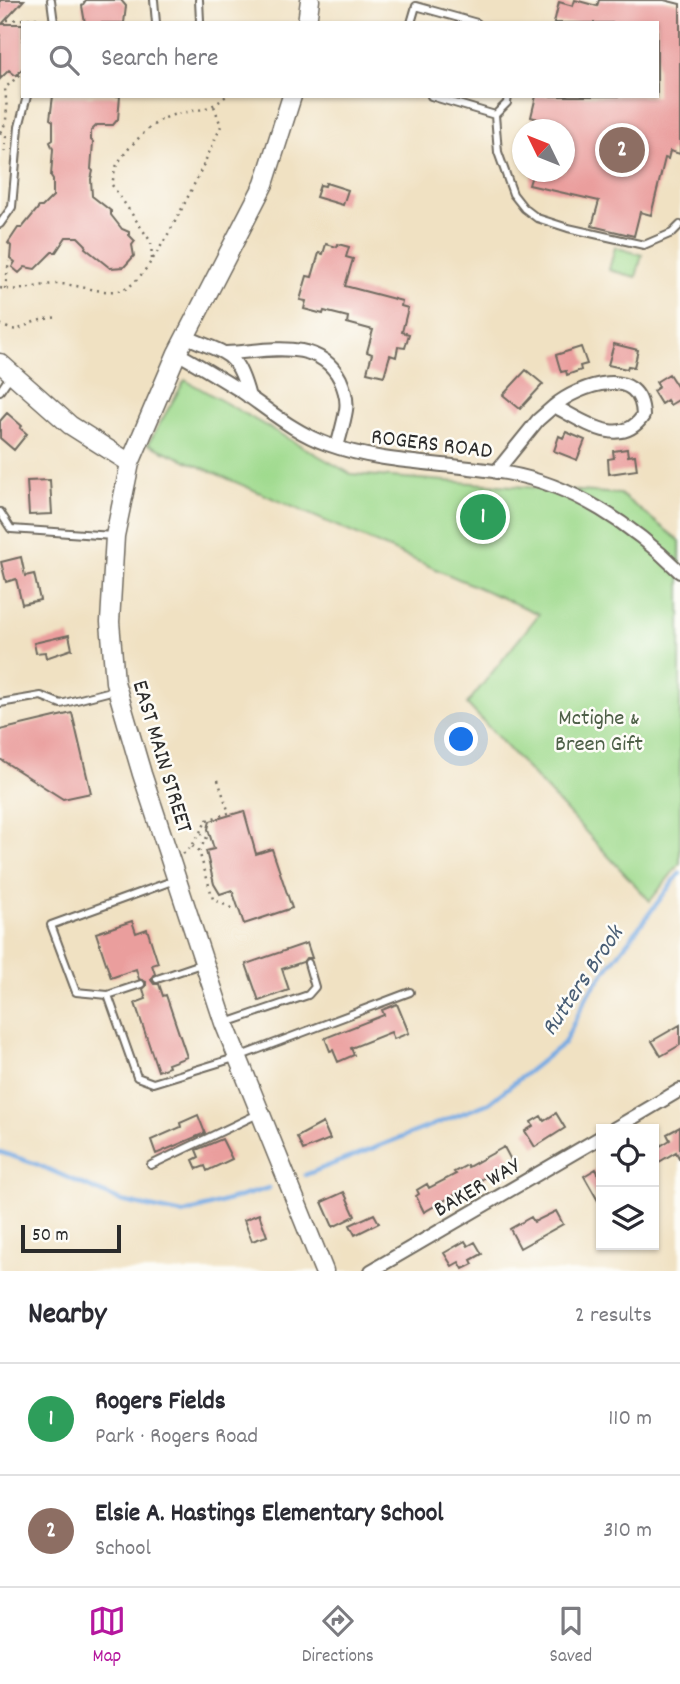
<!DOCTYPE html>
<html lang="en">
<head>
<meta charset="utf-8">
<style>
  body { margin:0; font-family:Dekko,sans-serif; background:#f7f7f7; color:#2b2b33 }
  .controls { position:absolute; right:21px; bottom:21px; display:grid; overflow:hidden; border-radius:0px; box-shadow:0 2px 5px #0004 }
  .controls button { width:63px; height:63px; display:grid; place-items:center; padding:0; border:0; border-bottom:2px solid #e1e1e2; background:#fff; color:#2b2b33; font:35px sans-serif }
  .compass { position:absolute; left:512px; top:119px; width:63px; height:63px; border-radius:50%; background:#fff; box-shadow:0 2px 5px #0004; rotate:313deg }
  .scale { position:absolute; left:21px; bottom:18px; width:100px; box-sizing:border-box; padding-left:7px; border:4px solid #2b2b2b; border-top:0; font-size:19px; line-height:24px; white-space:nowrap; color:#2b2b2b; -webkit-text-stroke:5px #fdfcf7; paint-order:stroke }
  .you { position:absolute; left:462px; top:740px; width:24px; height:24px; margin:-18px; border:5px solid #fff; border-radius:50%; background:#1a73e8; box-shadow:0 0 0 10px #1a73e833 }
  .badge { display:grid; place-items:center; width:46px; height:46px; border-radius:50%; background:#b5179e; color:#fff; font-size:23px; font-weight:700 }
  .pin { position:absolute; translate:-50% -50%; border:4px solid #fff; box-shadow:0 2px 7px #0006 }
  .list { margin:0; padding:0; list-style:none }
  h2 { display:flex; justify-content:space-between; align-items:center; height:91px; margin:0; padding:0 28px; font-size:30px }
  h2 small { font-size:23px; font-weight:400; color:#7c7c81 }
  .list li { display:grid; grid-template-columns:46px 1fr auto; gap:21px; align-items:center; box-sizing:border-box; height:112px; padding:0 28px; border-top:2px solid #e1e1e2 }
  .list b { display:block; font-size:26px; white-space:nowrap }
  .list p { margin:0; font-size:23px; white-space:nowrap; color:#7c7c81 }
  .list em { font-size:23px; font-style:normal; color:#7c7c81 }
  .icon { flex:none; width:38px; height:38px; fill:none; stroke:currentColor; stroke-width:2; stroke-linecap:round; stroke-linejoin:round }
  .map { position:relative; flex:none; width:680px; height:1271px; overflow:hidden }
  .search { position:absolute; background:#fff; box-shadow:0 2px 5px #0004; left:21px; right:21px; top:21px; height:77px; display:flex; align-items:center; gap:18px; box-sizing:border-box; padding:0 24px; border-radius:0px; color:#7c7c81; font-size:26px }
  .sheet { height:315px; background:#fff }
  nav { display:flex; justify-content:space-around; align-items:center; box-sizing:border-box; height:98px; border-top:2px solid #e1e1e2; background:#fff; font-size:19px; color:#7c7c81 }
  nav a { display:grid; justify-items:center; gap:4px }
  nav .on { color:#b5179e }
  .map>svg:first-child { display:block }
  .green { fill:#9fda8d; stroke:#65825c; stroke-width:2 }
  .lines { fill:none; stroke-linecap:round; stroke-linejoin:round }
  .stream { stroke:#76aae3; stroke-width:4.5 }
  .building { fill:#ea9e9d }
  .lane-casing { stroke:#706b60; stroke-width:10 }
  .street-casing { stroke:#706b60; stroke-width:16 }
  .secondary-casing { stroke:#706b60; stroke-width:21 }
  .path { stroke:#706b60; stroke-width:2.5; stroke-dasharray:2 5; stroke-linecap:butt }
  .lane { stroke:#fff; stroke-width:6 }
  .street { stroke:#fff; stroke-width:12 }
  .secondary { stroke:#fff; stroke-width:18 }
  .labels { text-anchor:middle; stroke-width:5; stroke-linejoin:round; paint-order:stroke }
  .street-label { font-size:23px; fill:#2b2b2b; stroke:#fdfcf7 }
  .park-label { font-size:23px; fill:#4e6048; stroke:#fdfcf7 }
  .water-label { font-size:24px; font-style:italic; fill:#495e75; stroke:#fdfcf7 }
</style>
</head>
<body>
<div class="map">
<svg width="680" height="1271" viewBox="0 0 680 1271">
  <rect width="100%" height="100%" fill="#fdfcf7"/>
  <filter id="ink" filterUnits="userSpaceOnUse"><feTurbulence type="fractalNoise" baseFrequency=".0143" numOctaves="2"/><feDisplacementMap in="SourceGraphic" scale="14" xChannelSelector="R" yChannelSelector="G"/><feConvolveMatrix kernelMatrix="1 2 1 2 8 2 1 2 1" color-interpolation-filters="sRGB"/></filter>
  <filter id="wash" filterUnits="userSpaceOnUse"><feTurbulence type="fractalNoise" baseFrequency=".00686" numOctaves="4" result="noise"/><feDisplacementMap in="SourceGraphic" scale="28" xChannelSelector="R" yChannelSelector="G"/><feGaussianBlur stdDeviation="1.57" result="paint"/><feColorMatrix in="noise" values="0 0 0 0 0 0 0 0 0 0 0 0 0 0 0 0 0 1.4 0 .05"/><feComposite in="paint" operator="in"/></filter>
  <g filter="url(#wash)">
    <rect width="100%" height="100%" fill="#f0e1c2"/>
    <!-- green -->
    <path class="green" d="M615,247L642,255L636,277L609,270Z
      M185,380L351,474L620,494L680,541V863L650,901L467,704L539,614L148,444Z"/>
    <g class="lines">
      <!-- stream -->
      <path class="stream" d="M0,1152L36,1164L121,1201L182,1214L269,1188
        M305,1175L489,1103L564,1043L588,994L680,873"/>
    </g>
    <g id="blocks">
      <!-- building -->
      <path class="building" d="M0,0H24L2,24H23V68L16,76L9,70L0,79Z
        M86,0H121L126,6L124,23H85L82,6Z
        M575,0L597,6L599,0H664L680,4V154L670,151L668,159L665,158L651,215L640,212L634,236L592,226L599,201L529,185L533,172H564V130H543L545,121L531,117L536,96H657V23H554L559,2L573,6Z
        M53,96H120L118,119L113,125H97L91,131V140L93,142L91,169L93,171L91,179L92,196L111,211V215L122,229L129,232V235L135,241L132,245L134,256L124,267L110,268L85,248L86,245L78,237H66L56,252H52L35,269L25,267L19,273L12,267L15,262L10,258L11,246L8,243L18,228H22L39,207H42L53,196V179L51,176L53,149L50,142L53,140V121L50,119Z
        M326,183L348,190L343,205L316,197L320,185L325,186Z
        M326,244L337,247L338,244L349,247L346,257L353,259L345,286L402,301L401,306L408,308L402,332L409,334L405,348L398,347L396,357L390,355L384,376L367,372L372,354L367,352L373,330L347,323L348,317L324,311L323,314L304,309L306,301L300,300L307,276L312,277L319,253L323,254Z
        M614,344L638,350L634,367L628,366L627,369L608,365Z
        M581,347L587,364L580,366L581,370L567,375L566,371L561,372L556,355Z
        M526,370L543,384L520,409L503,395Z
        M669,374L680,391V399L670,405L667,400L661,404L653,391L659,387L656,382Z
        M7,413L22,426L20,428L27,434L14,450L0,438V421Z
        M566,432L585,440L577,460L554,451L559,436L563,438Z
        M627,449L628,456L635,455L637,470L609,474L608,459L614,458L613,451Z
        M50,480L52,514L29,515L27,481Z
        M21,557L25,576L34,574L40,600L22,604L16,579L6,582L1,562Z
        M69,635L72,649L46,658L45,652L36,653L34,643Z
        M72,713L91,793L63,799L0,759V730Z
        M244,811L256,854L272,849L292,908L244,924L232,890L220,894L214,884L206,851L214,849L208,829L210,821Z
        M132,921L136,933L147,929L158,963L152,965L155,974L151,980L154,984H159L163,996L166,995L187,1057L168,1064L169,1067L158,1071L135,1003L146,999L143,989L146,986V982L139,979L136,969L111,978L96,933Z
        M307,943L312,958H306L303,962L282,969L289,990L259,1001L246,964Z
        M397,1004L409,1033L394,1039L391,1032L351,1048L354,1055L338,1062L333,1050L330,1051L325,1038L384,1015L382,1010Z
        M680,1025V1045L661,1056L652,1041Z
        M556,1113L565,1128L535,1147L525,1131L533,1126L531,1122L541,1116L544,1121Z
        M198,1115L205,1133L156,1154L151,1140L181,1127L180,1123Z
        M323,1123L330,1139L303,1150L297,1137Z
        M680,1127V1160L676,1152L654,1165V1150L670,1140L667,1134Z
        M222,1139L232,1159L207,1171L205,1166L197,1169L193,1160L199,1157L196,1150Z
        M504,1147L512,1162L424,1212L416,1196L419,1194L417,1190L427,1184L429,1188L456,1174L454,1172L467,1165L468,1167Z
        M596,1169L601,1179V1206L584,1176Z
        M344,1192L355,1216L333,1227L322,1202Z
        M556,1211L563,1224L520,1248L510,1229L531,1217L534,1222Z
        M259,1214L267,1236L252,1241L244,1220Z
        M374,1214L379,1223L355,1235L350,1225Z
        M465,1241L468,1246L475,1242L482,1254L471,1260L473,1264L463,1269L459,1262L452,1266L444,1253Z"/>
    </g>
  </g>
  <g filter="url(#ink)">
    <use href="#blocks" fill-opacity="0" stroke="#706b60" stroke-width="2"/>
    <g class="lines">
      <defs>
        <path id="lane" d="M51,0L54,23
          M154,0L156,23
          M199,23L200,21L199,0
          M411,23L416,6L477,23
          M431,96L495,115
          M508,96L507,103L495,115L498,152L513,194L524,208L537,218L568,228L644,245L672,233L680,225
          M0,224L12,207L19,127L27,96
          M0,391L11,375
          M0,512L11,529L113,536
          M0,703L41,696L61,704L115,690
          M157,979L201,964
          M141,984L108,995L76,992L51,925L175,880
          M108,995L137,1077L153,1083L238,1057L410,992
          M226,1023L308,995L315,987L308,963
          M151,1165L258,1114"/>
        <path id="street" d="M185,336C227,356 236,348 249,397
          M177,353C199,365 220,378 241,391C269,410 295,433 327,444C385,465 446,462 506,473C572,484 634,526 680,572
          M226,353C264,352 318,336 340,379C344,388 348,399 346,410C344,423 340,435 337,447
          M496,472L538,420L554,406C582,420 620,450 643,416C642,363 579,385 554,406
          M614,1129L680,1090
          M371,1271L601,1137"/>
        <path id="secondary" d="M307,23L310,0
          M292,96L264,184L177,353L130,463L115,536L110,622L115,682L142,774L224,1023L324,1271
          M0,363L70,425L130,463"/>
      </defs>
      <!-- lane casing -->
      <use href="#lane" class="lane-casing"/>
      <!-- street casing -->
      <use href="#street" class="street-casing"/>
      <!-- secondary casing -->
      <use href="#secondary" class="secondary-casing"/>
      <!-- path -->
      <path class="path" d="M7,20L41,18
        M0,132C10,122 6,102 5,88L23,72
        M0,132L6,137L4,157
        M152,259L151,242L112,185C113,180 114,174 115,169C121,154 150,124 165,118C187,108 206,115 226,96
        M0,288C23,293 37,284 58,284C80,284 100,295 122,290C151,284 208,156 221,126L214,106
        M5,289L9,261
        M0,324C19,335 19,327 37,321C44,319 52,318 59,317
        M192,846L199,851L213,899L235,910
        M199,851L207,837L200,833
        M183,854L192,846L207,820L229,813L217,777"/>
      <!-- lane -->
      <use href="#lane" class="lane"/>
      <!-- street -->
      <use href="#street" class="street"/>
      <!-- secondary -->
      <use href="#secondary" class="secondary"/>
    </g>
  </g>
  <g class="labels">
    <!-- street labels -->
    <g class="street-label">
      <text transform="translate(432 442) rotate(7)" y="8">ROGERS ROAD</text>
      <text transform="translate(164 756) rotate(73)" y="8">EAST MAIN STREET</text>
      <text transform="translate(476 1186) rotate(-30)" y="8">BAKER WAY</text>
    </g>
    <!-- park labels -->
    <g class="park-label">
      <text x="599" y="724">Mctighe &amp;<tspan x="599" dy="26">Breen Gift</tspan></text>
    </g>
    <!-- water labels -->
    <g class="water-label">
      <text transform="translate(581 980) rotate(-56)" y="8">Rutters Brook</text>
    </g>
  </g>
</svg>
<div class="controls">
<button><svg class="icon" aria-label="locate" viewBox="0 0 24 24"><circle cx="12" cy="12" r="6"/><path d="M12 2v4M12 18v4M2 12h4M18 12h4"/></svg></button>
<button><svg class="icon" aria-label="layers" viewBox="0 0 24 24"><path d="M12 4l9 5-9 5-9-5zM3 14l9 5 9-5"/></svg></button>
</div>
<svg class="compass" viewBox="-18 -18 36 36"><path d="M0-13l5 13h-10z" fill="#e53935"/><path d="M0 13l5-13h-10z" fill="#7c7c81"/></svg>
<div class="scale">50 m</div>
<div class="you"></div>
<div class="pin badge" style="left:483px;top:517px;background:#2e9e5b">1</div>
<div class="pin badge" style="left:622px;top:150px;background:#8d6e63">2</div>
<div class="search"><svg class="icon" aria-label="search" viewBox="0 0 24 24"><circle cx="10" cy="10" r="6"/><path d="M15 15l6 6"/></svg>Search here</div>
</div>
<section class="sheet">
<h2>Nearby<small>2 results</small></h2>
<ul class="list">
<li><span class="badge" style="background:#2e9e5b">1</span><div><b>Rogers Fields</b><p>Park · Rogers Road</p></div><em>110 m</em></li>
<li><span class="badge" style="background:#8d6e63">2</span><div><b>Elsie A. Hastings Elementary School</b><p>School</p></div><em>310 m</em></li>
</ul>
</section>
<nav>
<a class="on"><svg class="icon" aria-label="map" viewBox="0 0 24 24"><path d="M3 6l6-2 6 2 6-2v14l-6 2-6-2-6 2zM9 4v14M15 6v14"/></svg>Map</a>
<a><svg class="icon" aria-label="directions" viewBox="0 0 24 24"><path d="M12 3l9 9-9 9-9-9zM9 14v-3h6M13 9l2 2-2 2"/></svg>Directions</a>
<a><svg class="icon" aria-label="saved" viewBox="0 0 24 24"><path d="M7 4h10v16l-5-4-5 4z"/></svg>Saved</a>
</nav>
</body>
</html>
